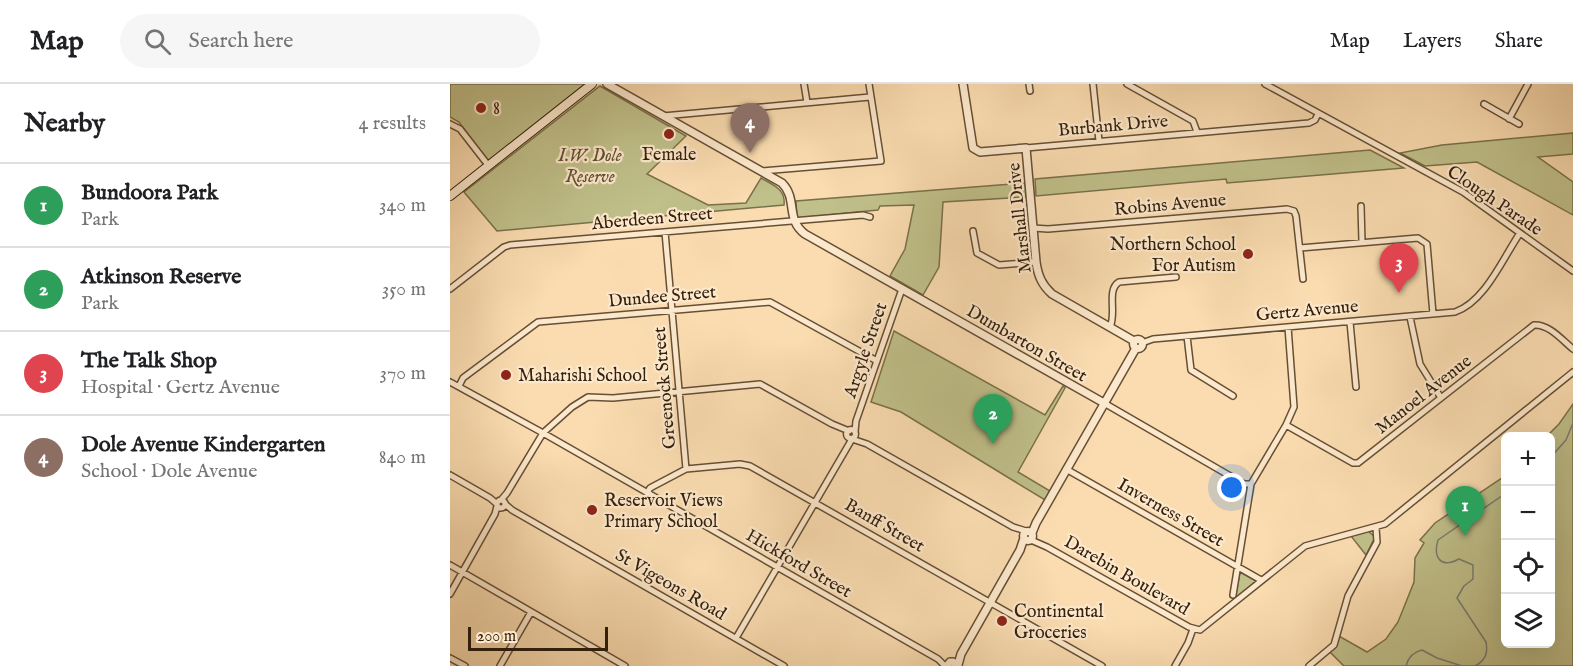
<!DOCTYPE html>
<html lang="en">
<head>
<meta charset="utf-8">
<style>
  body { margin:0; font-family:"IM FELL English",serif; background:#f6f6f6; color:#202124 }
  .controls { position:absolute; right:18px; bottom:18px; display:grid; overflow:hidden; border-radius:9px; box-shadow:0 6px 24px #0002 }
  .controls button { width:54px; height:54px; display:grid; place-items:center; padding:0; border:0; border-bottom:2px solid #e0e0e0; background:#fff; color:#202124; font:30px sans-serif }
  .scale { position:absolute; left:18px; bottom:15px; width:140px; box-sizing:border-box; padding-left:6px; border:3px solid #35200b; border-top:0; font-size:16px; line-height:21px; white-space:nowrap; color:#35200b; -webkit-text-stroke:4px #fce8cc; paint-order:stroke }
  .you { position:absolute; left:782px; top:404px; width:21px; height:21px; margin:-15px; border:4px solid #fff; border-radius:50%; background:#1a73e8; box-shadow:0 0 0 9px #1a73e833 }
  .badge { display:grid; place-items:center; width:39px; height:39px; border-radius:50%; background:#111827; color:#fff; font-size:20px; font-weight:700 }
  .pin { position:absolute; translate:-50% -50px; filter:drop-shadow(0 2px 3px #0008) }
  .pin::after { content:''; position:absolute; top:32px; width:21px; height:18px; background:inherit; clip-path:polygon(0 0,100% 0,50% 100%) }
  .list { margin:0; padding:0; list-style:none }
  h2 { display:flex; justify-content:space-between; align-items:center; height:78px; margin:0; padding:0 24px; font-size:26px }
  h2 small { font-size:20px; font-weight:400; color:#757577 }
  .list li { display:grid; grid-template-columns:39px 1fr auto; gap:18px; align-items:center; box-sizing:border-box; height:84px; padding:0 24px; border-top:2px solid #e0e0e0 }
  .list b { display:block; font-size:22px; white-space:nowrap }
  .list p { margin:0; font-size:20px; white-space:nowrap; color:#757577 }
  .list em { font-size:20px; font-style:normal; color:#757577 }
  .icon { flex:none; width:33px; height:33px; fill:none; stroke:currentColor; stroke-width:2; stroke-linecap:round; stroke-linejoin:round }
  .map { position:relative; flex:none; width:1123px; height:582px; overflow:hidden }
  header { display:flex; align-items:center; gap:36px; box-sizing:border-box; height:84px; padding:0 30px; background:#fff; border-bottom:2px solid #e0e0e0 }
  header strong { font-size:28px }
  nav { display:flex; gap:33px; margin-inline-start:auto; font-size:21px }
  .search { width:420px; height:54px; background:#f6f6f6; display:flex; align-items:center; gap:15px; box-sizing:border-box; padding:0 21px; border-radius:33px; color:#757577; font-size:22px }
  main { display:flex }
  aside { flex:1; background:#fff }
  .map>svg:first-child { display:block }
  .green { fill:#c0c08a; stroke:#7a704a; stroke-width:1.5 }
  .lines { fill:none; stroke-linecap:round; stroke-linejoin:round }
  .stream { stroke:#777c72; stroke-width:1.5 }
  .minor-casing { stroke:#664f34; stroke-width:8 }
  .tertiary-casing { stroke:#664f34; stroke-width:10 }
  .secondary-casing { stroke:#35200b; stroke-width:10 }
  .minor { stroke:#fce8cc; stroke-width:5 }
  .tertiary { stroke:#fce8cc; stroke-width:7 }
  .secondary { stroke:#fce8cc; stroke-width:8 }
  .poi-dot { fill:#8f2418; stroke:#fce8cc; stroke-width:2 }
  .labels { text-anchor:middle; stroke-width:4.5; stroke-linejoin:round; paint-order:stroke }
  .poi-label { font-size:18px; fill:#35200b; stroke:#fce8cc; text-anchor:start }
  .street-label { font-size:18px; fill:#35200b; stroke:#fce8cc }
  .park-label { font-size:18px; font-style:italic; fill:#5f5031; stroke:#fce8cc }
</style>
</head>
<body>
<header>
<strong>Map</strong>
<div class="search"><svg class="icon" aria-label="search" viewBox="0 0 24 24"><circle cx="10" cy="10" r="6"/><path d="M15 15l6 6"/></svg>Search here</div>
<nav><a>Map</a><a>Layers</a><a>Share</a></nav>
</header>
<main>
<aside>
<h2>Nearby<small>4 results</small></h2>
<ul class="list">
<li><span class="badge" style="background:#2e9e5b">1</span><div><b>Bundoora Park</b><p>Park</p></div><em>340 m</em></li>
<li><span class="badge" style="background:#2e9e5b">2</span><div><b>Atkinson Reserve</b><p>Park</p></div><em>350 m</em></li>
<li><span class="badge" style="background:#e0444e">3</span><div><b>The Talk Shop</b><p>Hospital · Gertz Avenue</p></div><em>370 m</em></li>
<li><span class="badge" style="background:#8d6e63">4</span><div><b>Dole Avenue Kindergarten</b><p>School · Dole Avenue</p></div><em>840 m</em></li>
</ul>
</aside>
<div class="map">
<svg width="1123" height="582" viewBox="0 0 1123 582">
  <rect width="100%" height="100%" fill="#fadcb0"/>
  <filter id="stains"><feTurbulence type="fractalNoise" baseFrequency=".00333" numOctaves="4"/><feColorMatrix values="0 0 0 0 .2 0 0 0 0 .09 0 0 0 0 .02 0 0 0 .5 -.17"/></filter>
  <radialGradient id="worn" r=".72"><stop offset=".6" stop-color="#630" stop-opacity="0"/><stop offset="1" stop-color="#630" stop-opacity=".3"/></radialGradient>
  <!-- green -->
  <path class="green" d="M0,0H135L38,77L9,38L0,33Z
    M150,2L236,52L197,90L258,121L296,119L311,94C323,101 336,105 334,121L47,147L14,108Z
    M1123,49V70L1088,73L1123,98V131L1027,78L975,82L950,69L992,61Z
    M920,66L954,84L777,99L776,95L586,112L585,95Z
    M575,99L576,113L493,118L489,183L473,211L440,192L455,165L464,121L430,122L428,126L347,134L346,117Z
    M444,247L595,331L613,302L615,304L568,388L600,407L595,416L451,328L421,318Z
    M1123,320V582H894L880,568L889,552L917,568L936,555L948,538L964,498L965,474L974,459L970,456L985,439L1055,392L1056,560H1100V352H1097L1109,340Z
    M918,447L925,453L916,471L901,452Z
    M790,488L806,497L785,515Z"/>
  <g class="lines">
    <!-- stream -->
    <path class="stream" d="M1100,374L1116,356L1123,339
      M956,582C958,574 963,568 972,566L987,574L1012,582
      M1025,582C1036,576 1038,569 1036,558L1007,514L1014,502L1023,495V481L1009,475C990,485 983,473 988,456L1056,409"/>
    <defs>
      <path id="minor" d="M354,0L357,18
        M579,0L580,7
        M643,0L649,57
        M677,0L743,37L747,48
        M815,0L1013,108L1123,187
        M1034,20L1069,40
        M213,32L420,13
        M1059,35L1078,0
        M0,40L10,45L38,81
        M576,64L859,39L865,36L868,30
        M311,87L431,77L419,0
        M911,122L912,158
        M583,144L598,145L837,125L844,127L846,132L853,195
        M523,147L527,169L549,181L586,178
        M215,148L236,385
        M850,164L968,154L977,160L983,230
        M0,205L54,163L60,161L413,131L420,133
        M960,233L970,280L991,314
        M900,238L906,303
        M660,243C667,229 656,206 669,198L726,193
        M737,252L741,286L783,312
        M692,259L703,255L1005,228C1035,218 1053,174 1070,149
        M0,298L93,349L488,575L495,582
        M9,302L13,294L88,238L320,218L427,277
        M654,319L794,400H801
        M836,341L903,379H908L1084,241C1099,240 1112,256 1123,265
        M396.5 350a4.5 4.5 0 1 1 9 0a4.5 4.5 0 1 1-9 0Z
        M405,348L406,337L452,205
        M402,355L417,360L563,443L576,447
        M616,385L811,496
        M0,391L40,414L47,420
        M197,409L200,404L236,385L290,380L300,382L652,582
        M47 420a4 4 0 1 1 8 0a4 4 0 1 1-8 0Z
        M51,416L57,409L93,349L122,323L138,313L163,314L310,300L382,340L399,347
        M55,420L62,426L334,582
        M581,456L597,463L739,543L750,546L855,462L935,440L1123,288
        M0,481L175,582
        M0,510L45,430L47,422
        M783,511L801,400L836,341L844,323L838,243
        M286,554L402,355
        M0,574L15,582
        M50,582L81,528
        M725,582L738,559L743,545
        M859,582L884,561L898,512L927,458L926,444"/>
      <path id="tertiary" d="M157,0L332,99C348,115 335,135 355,150L654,319
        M513,0L523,64L530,68L576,64L586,178C588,192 592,201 602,210L684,257
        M683.5 260a4.5 4.5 0 1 1 9 0a4.5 4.5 0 1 1-9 0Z
        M573.5 452a4.5 4.5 0 1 1 9 0a4.5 4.5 0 1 1-9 0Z
        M582,449L586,439L686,264
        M508,581L511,570L570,466L574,454
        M497,582L500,578H503L508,582"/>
      <path id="secondary" d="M0,112L142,0"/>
    </defs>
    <!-- minor casing -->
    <use href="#minor" class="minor-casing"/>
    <!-- tertiary casing -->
    <use href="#tertiary" class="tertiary-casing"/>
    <!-- secondary casing -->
    <use href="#secondary" class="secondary-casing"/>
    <!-- minor -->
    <use href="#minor" class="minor"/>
    <!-- tertiary -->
    <use href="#tertiary" class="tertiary"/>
    <!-- secondary -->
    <use href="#secondary" class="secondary"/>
  </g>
  <!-- markers -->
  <g class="poi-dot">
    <circle cx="31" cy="24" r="6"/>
    <circle cx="219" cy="50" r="6"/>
    <circle cx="798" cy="170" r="6"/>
    <circle cx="56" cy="291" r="6"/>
    <circle cx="142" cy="426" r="6"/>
    <circle cx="552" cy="537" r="6"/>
  </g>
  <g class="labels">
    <!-- poi labels -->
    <g class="poi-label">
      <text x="43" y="30">8</text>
      <text x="219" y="76" text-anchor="middle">Female</text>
      <text x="786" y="166" text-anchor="end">Northern School<tspan x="786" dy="21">For Autism</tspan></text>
      <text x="68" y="297">Maharishi School</text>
      <text x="154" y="422">Reservoir Views<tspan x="154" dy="21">Primary School</tspan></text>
      <text x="564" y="533">Continental<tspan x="564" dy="21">Groceries</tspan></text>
    </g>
    <!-- street labels -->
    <g class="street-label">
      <text transform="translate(663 41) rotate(-5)" y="6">Burbank Drive</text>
      <text transform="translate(1045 116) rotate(34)" y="6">Clough Parade</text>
      <text transform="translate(720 120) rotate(-5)" y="6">Robins Avenue</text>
      <text transform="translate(202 134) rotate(-5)" y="6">Aberdeen Street</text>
      <text transform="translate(569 134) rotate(-96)" y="6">Marshall Drive</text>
      <text transform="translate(212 212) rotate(-5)" y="6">Dundee Street</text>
      <text transform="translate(857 226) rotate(-5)" y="6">Gertz Avenue</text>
      <text transform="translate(577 259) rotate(30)" y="6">Dumbarton Street</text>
      <text transform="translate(415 266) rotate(-71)" y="6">Argyle Street</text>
      <text transform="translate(214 304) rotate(-95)" y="6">Greenock Street</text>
      <text transform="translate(973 310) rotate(-38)" y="6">Manoel Avenue</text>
      <text transform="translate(721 428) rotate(30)" y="6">Inverness Street</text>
      <text transform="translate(435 441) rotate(30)" y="6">Banff Street</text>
      <text transform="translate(349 479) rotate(30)" y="6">Hickford Street</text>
      <text transform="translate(677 491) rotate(30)" y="6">Darebin Boulevard</text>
      <text transform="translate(221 500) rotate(30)" y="6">St Vigeons Road</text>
    </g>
    <!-- park labels -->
    <g class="park-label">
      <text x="140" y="77">I.W. Dole<tspan x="140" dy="21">Reserve</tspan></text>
    </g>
  </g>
  <rect width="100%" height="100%" filter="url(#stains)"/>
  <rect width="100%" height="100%" fill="url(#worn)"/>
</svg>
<div class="controls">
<button>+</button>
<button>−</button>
<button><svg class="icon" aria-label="locate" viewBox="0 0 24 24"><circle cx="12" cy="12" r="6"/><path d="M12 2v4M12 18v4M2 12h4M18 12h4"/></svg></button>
<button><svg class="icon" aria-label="layers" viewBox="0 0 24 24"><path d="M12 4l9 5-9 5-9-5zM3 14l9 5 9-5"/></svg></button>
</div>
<div class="scale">200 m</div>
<div class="you"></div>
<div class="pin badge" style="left:1015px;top:452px;background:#2e9e5b">1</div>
<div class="pin badge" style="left:543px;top:360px;background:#2e9e5b">2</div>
<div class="pin badge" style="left:949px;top:209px;background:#e0444e">3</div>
<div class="pin badge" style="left:300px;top:69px;background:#8d6e63">4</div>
</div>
</main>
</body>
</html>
